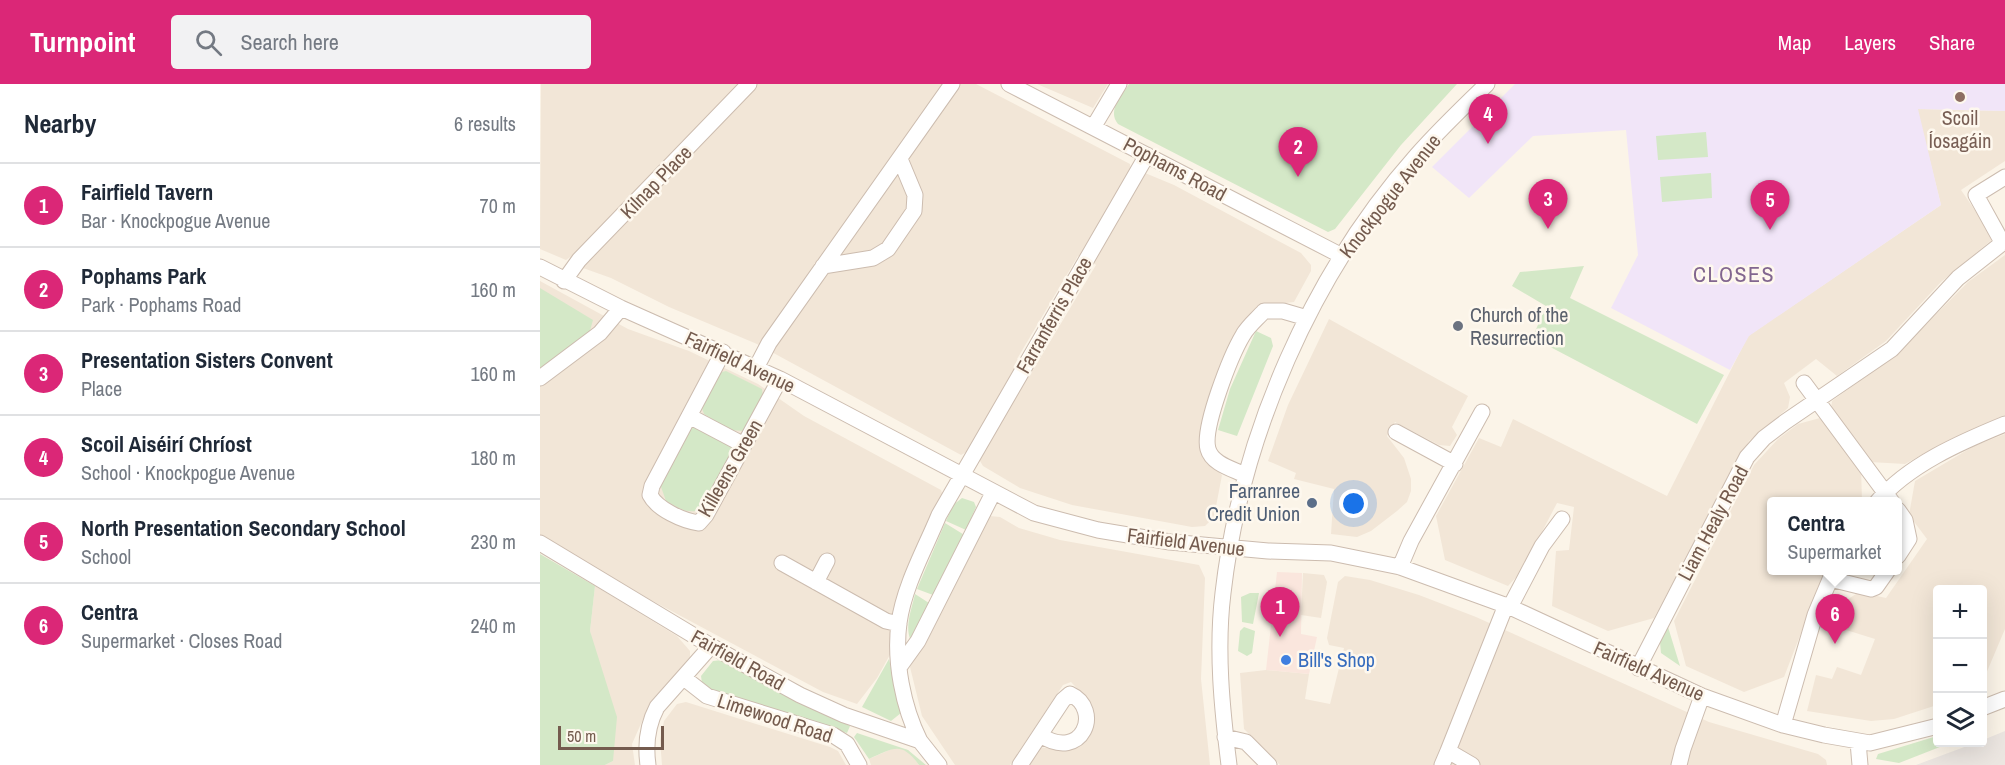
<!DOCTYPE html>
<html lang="en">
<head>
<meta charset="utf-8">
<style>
  body { margin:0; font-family:"Archivo Narrow",sans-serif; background:#f2f2f3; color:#1f2937 }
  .controls { position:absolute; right:18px; bottom:18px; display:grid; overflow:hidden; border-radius:6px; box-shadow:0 6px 24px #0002 }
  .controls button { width:54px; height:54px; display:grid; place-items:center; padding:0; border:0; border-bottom:2px solid #e0e1e3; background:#fff; color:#1f2937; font:30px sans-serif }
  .scale { position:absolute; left:18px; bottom:15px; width:106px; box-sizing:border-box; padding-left:6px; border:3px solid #745b4e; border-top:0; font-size:16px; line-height:21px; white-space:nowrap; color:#745b4e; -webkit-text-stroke:4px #fef8ee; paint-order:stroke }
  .you { position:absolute; left:814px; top:420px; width:21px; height:21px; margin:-15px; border:4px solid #fff; border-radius:50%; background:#1a73e8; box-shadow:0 0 0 9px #1a73e833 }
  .badge { display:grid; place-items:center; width:39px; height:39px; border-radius:50%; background:#db2777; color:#fff; font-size:20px; font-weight:700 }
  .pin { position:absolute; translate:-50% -50px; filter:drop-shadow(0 2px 3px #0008) }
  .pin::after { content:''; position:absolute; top:32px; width:21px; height:18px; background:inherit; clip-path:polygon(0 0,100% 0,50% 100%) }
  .popup { position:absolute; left:1227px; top:413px; width:135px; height:78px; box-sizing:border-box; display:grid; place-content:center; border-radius:6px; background:#fff; filter:drop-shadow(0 2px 4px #0005); font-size:20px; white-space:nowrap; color:#747a83 }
  .popup b { font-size:22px; color:#1f2937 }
  .popup::after { content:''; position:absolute; left:50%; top:100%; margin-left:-12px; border:12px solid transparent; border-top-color:#fff }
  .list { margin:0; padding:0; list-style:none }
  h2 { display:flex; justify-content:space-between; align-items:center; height:78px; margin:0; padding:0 24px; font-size:26px }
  h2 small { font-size:20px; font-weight:400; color:#747a83 }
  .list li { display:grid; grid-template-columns:39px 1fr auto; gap:18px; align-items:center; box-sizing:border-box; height:84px; padding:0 24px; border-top:2px solid #e0e1e3 }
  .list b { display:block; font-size:22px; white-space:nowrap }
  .list p { margin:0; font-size:20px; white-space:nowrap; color:#747a83 }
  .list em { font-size:20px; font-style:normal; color:#747a83 }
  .icon { flex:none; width:33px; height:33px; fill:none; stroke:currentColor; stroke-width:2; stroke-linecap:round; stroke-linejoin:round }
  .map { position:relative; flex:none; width:1465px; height:681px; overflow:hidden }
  header { display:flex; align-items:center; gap:36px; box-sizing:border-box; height:84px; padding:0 30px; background:#db2777; color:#fff }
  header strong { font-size:28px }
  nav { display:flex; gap:33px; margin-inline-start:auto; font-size:21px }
  .search { width:420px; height:54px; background:#f2f2f3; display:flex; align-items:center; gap:15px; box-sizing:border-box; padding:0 21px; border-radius:6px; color:#747a83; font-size:22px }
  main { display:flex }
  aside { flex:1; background:#fff }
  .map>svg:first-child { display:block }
  .residential { fill:#f2e6d7 }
  .commercial { fill:#fae6dd }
  .industrial { fill:#ece6e1 }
  .education { fill:#f1e5f8 }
  .green { fill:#d4e8c7 }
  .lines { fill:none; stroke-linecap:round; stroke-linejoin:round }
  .minor-casing { stroke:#ccbcaf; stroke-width:17 }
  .minor { stroke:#fff; stroke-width:15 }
  .education-dot { fill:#8d6e63; stroke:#fef8ee; stroke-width:2 }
  .worship-dot { fill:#6b7280; stroke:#fef8ee; stroke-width:2 }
  .service-dot { fill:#5c6f8a; stroke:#fef8ee; stroke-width:2 }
  .shop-dot { fill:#3f7fe0; stroke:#fef8ee; stroke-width:2 }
  .labels { text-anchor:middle; stroke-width:5; stroke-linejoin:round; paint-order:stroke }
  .education-label { font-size:20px; fill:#785e54; stroke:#fef8ee }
  .street-label { font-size:20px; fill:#745b4e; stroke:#fef8ee }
  .worship-label { font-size:20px; fill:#5b616d; stroke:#fef8ee; text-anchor:start }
  .service-label { font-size:20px; fill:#4e5e75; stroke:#fef8ee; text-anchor:end }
  .shop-label { font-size:20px; fill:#366cbe; stroke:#fef8ee; text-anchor:start }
  .quarter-label { font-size:22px; letter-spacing:1.5px; fill:#82668f; stroke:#fef8ee }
</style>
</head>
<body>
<header>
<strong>Turnpoint</strong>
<div class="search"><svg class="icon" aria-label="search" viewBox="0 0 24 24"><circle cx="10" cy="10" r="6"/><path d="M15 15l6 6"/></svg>Search here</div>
<nav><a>Map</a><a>Layers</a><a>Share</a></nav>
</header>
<main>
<aside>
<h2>Nearby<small>6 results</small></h2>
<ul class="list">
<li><span class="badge">1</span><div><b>Fairfield Tavern</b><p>Bar · Knockpogue Avenue</p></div><em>70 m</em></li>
<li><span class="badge">2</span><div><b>Pophams Park</b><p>Park · Pophams Road</p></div><em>160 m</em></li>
<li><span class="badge">3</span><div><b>Presentation Sisters Convent</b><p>Place</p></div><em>160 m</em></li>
<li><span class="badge">4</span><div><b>Scoil Aiséirí Chríost</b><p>School · Knockpogue Avenue</p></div><em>180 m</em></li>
<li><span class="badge">5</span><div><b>North Presentation Secondary School</b><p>School</p></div><em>230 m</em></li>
<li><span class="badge">6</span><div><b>Centra</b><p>Supermarket · Closes Road</p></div><em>240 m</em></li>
</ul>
</aside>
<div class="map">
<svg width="1465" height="681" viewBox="0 0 1465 681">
  <rect width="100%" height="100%" fill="#fbf4e8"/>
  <!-- residential -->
  <path class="residential" d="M205,0L43,164L26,176L0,165L1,0Z
    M214,0H436L590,80L591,87L542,174L538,172L477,275L481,278L428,367L421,371L217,260L129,223L71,194L43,184V178Z
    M497,0H568L553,24Z
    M1377,25L1465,27V77L1421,106L1454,154L1401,198L1346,257L1297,292L1276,275L1244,299L1250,313L1248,324L1209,357L1114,534L1068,547L1012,522L1016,467L1029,466L1034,423L1017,419L981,488L968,502L905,476L896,432L939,354L961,363L973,335L1127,412L1208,252L1401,121Z
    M605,89L634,101L761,169L771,181V187L754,218L722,222L661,363L665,376L682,391L674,433L665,442L652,443L532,421L480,404L443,382L440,377V370L489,283L493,286L556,181L551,177Z
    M1465,171V331L1407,357L1365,380L1330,378L1291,326L1292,317L1359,268L1428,198Z
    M0,197L88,245L149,267L218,300L264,332L401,406L403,412L352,567L337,594L317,620L283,608L109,515L0,451Z
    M789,235L928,312L912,343L917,351L910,362L899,361L855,338L847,352L864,374L871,395V407L867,418L857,427L831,447L817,453L791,450L794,405L754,395L756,389L728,377L748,321Z
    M1280,334L1288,340L1321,383L1322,417L1232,418V486L1285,487L1244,593L1204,608L1146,582L1134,537L1214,381L1238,355L1258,340Z
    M1465,350V545L1443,597L1442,506H1398L1397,621L1354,635L1331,637L1267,627L1276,591L1292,595L1297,583L1321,591L1335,555L1287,540L1290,527L1319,508L1346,514L1387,455L1369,431L1375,397L1434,362Z
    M450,432L460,433L479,444L520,456L659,481L665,494L661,595L670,681H485L498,663L522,666L532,664L546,614L531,598L523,601L470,681H415L382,632L370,583Z
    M763,489L784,491L787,498L781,534L761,531Z
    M805,492L830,496L879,511L936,533L1169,638L1278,670L1286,676L1287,681H740L704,645L700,589L726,586L769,590L765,615L790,620L804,564L789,561L787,554L798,498Z
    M55,502L137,552L150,567V574L111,617L92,660L95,681H65L73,677L50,547Z
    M146,618L290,663L298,667L306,681H122L120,656L124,637L137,620Z
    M356,663L368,666L379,681H331L329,675Z"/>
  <!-- commercial -->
  <path class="commercial" d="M737,488L762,489L761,550L777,553L769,590L726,586Z"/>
  <!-- industrial -->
  <path class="industrial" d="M1465,647V681H1376L1435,659L1442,658L1443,656Z"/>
  <!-- education -->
  <path class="education" d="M975,0H1465V27L1378,25L1401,121L1209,252L1190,286L1071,224L1098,171L1086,46L993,52L929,114L892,83Z"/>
  <!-- green -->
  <path class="green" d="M589,0H917L861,61L795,145L788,148L578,40C567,26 581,13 589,0Z
    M1166,48L1168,73L1118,76L1116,52Z
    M1171,89L1172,114L1122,118L1120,93Z
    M1044,182L1030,214L1184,291L1157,340L997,256L994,250L1006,222L972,202L980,188Z
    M0,204L53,236L49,250L0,288Z
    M716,247L731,254L733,262L697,352L678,346L690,305Z
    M186,287L222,305L223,313L204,347L190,346L164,330L161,321L178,289Z
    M155,343L191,362L192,369L163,424C149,432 139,424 126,417L120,400L148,346Z
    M422,414L434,418L436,423L426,446L406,437L413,421Z
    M405,439L426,452L393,511L377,505Z
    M0,470L55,502L50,547L77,633L73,677L65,681H0Z
    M710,509H719L713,540L702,538L701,513Z
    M375,510L389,519L371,557C364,543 372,524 375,510Z
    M704,543L715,547L712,569L707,572L698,567L700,547Z
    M1128,543L1140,582L1121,569L1120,558Z
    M349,575L361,629L351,637L322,623Z
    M182,576L310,642L307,649L170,606L162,599L161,592L173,577Z
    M317,649L368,666L386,681H379C361,657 354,664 329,675L314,653Z
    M1397,652L1398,658L1410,659L1359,679L1336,675L1338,670Z"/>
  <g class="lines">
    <defs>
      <path id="minor" d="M469,0L802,172
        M554,42L579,0
        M1462,158L1436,111L1465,93
        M283,182L333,174L348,165L374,127L375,111L360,75
        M0,183L81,224L240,295L494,429L558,446L630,458L728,467L791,469L860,483L970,523L1162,612L1243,641L1284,651L1330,659L1398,642
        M24,197L39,176L209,0
        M183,268L112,402L110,411C117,425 143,437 159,439L166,431L240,295
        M216,284L229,259L412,0
        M0,294L60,249L81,224
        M1264,299L1352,418
        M149,332L204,361
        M856,348L915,380
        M705,391C693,385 672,380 668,365C662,344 691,271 703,251C708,242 717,235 724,227H743L767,234
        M1337,418C1368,381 1421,358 1465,340
        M1358,426L1365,436L1369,455L1358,472
        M0,459L171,562L260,611L304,631L380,657L399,681
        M242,479L346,537L359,540
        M860,483L871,457L942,328
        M1290,495L1331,505L1336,503L1348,486
        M276,498L287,477
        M970,523L1002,462L1022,435
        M360,582L378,557L453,409
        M1098,584L1207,373L1224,354L1245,338L1352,265L1418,194L1465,157
        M144,594L167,612L293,651L307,660L319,681
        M1442,624L1465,615
        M1243,641L1275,531L1294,486
        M685,653L706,658L729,681
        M380,657C363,623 354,577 359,539C364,502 385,465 399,431L607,71
        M1318,658L1320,681
        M108,681C105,660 107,642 117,623L171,562
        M480,681L523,616L530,610C563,625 543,679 500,651
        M689,681C682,625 676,566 683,509C701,352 772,189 877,71C899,46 923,23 947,0
        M902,681L908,667
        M932,681L908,667L966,521
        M1139,681L1143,665L1162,612"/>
    </defs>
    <!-- minor casing -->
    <use href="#minor" class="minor-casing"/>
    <!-- minor -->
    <use href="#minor" class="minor"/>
  </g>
  <!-- markers -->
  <circle class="education-dot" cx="1420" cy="13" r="6"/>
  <circle class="worship-dot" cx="918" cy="242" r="6"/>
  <circle class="service-dot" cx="772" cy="419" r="6"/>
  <circle class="shop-dot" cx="746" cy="576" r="6"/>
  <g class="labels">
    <!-- education labels -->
    <g class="education-label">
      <text x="1420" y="41">Scoil<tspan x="1420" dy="23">Íosagáin</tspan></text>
    </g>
    <!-- street labels -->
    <g class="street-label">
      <text transform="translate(635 85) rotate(28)" y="7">Pophams Road</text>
      <text transform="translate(116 98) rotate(-46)" y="7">Kilnap Place</text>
      <text transform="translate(850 112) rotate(-52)" y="7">Knockpogue Avenue</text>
      <text transform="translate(514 231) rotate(-60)" y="7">Farranferris Place</text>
      <text transform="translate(200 278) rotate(25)" y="7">Fairfield Avenue</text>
      <text transform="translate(190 384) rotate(-60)" y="7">Killeens Green</text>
      <text transform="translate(1173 439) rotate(-62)" y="7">Liam Healy Road</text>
      <text transform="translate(646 458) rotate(7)" y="7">Fairfield Avenue</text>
      <text transform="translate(198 576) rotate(29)" y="7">Fairfield Road</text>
      <text transform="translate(1109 587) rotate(24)" y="7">Fairfield Avenue</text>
      <text transform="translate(235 634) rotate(18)" y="7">Limewood Road</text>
    </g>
    <!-- worship labels -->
    <g class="worship-label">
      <text x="930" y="238">Church of the<tspan x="930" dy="23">Resurrection</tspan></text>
    </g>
    <!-- service labels -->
    <g class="service-label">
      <text x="760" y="414">Farranree<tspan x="760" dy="23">Credit Union</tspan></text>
    </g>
    <!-- shop labels -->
    <g class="shop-label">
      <text x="758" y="583">Bill's Shop</text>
    </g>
    <!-- quarter labels -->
    <g class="quarter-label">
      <text x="1194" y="198">CLOSES</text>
    </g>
  </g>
</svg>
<div class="controls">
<button>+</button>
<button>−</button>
<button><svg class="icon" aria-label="layers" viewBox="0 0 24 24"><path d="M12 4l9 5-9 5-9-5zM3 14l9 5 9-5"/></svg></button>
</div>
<div class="scale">50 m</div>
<div class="you"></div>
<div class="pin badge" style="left:740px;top:553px">1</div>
<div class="pin badge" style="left:758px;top:93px">2</div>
<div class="pin badge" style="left:1008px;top:145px">3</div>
<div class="pin badge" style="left:948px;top:60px">4</div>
<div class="pin badge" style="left:1230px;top:146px">5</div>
<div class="pin badge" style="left:1295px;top:560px">6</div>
<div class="popup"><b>Centra</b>Supermarket</div>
</div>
</main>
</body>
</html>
